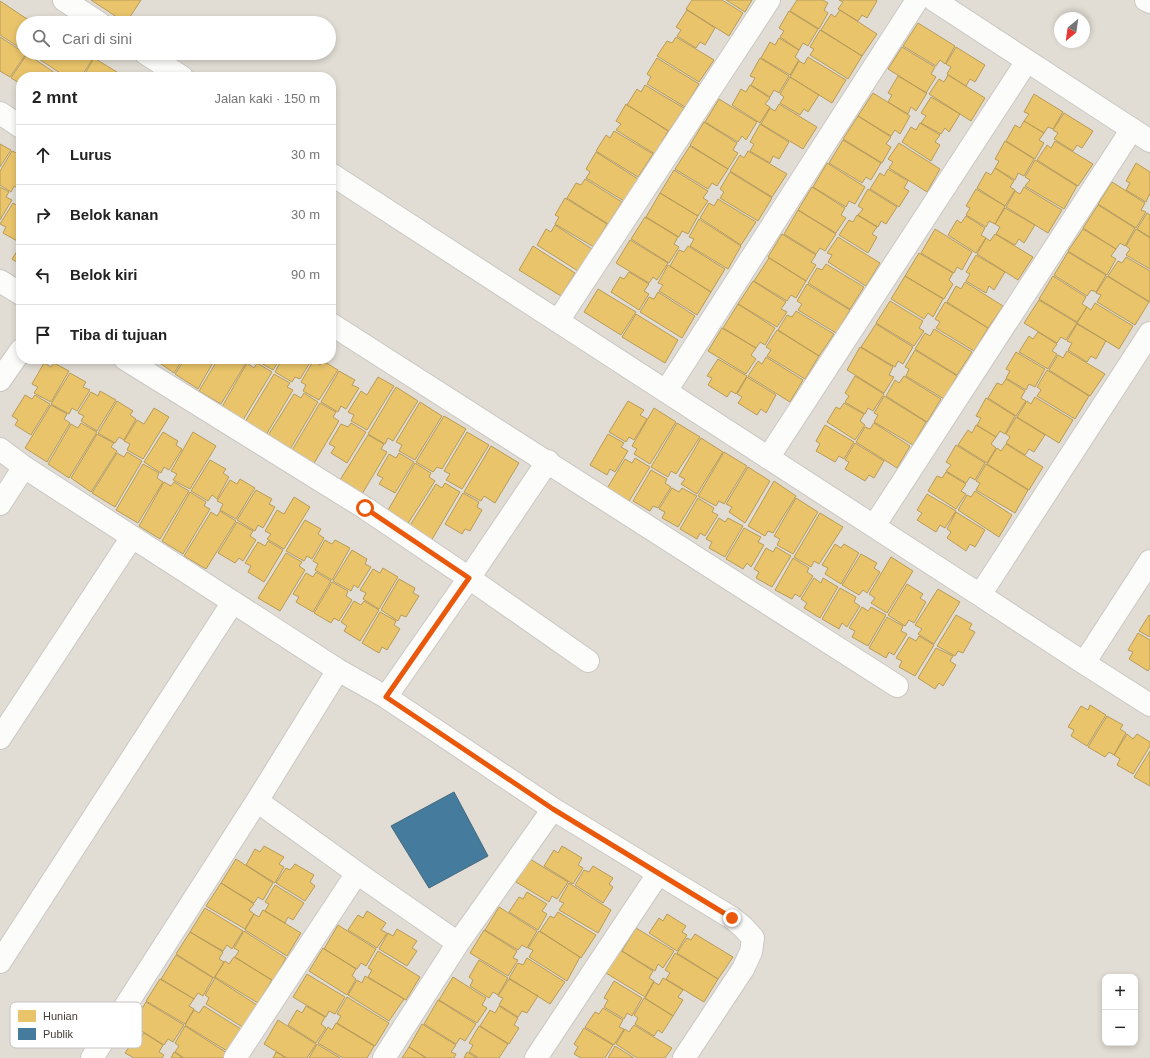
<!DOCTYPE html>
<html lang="id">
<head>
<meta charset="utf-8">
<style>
  body { margin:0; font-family:Helvetica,sans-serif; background:#f6f6f6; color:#222 }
  .controls { position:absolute; right:12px; bottom:12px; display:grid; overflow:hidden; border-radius:8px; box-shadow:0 2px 6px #0003 }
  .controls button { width:36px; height:36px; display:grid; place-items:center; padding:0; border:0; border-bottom:1px solid #e0e0e0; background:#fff; color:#222; font:20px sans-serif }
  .compass { position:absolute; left:1054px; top:12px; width:36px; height:36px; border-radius:50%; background:#fff; box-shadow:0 2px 6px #0003; rotate:209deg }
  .stop { position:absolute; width:12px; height:12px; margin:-9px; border:3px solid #ea580c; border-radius:50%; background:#fff }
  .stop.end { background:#ea580c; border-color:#fff; box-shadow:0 1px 4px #0008 }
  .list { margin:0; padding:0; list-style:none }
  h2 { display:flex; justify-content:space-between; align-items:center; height:52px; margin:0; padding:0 16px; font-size:17px }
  h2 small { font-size:13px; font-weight:400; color:#767676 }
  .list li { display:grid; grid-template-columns:26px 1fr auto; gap:12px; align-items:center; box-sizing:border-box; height:60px; padding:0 16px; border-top:1px solid #e0e0e0 }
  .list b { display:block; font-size:15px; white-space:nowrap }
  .list em { font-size:13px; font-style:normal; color:#767676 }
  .icon { flex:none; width:22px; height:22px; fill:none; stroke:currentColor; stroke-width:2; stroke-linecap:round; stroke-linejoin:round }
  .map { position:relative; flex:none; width:1150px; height:1058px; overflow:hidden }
  .search { position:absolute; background:#fff; box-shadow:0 2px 6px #0003; left:16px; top:16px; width:320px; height:44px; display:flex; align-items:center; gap:10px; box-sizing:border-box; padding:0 14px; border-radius:22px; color:#767676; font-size:15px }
  .panel { position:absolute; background:#fff; box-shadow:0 2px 6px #0003; left:16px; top:72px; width:320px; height:292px; border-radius:16px }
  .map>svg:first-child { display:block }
  .residential { fill:#e1ddd4; fill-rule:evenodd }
  .homes { fill:#e9c46a; stroke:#b79b5a }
  .public { fill:#457b9d; stroke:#44687e }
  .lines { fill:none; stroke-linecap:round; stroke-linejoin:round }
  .street-casing { stroke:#cac7c3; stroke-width:24 }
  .street { stroke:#fcfcfb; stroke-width:22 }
  .route { stroke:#ea580c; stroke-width:5 }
  .key { fill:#fff; stroke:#c6c4c2; stroke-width:1 }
  .key-label { font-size:11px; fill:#423c34 }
</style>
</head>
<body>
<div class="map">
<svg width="1150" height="1058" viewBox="0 0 1150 1058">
  <rect width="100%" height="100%" fill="#eeebe7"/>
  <!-- residential -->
  <path class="residential" d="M0,0H1150V1058H0ZM1060,18H1084V42H1060ZM23,23H329V53H23ZM21,77H331V359H21ZM1105,977H1135V1043H1105Z"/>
  <!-- homes -->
  <path class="homes" d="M91,0H141L126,23Z
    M692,0H722L743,13L729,36L686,9Z
    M726,0H752L745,12Z
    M797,0H823L828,3L824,10L828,13L819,29L790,11Z
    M839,0H876L877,1L867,18L862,15L858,21L838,9L843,2Z
    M0,1L33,23H23V50L0,35Z
    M687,10L715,28L705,45L700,42L696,48L677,36L681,30L676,27Z
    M840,10L877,34L862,56L821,30L831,14L835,17Z
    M789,11L818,29L808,46L803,43L799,50L780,37L784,31L779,28Z
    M918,23L955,46L945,64L940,60L936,66L903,46Z
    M820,30L862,56L848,79L810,55L814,49L810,47Z
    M0,37L26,54L10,77L0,71Z
    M676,37L714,60L699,82L657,56L667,41L672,43Z
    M779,38L799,50L795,57L799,60L790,75L761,58L770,42L775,45Z
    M902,47L935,67L931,74L936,77L926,93L888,69Z
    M956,47L985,65L975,82L970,79L966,86L947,74L951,67L946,64Z
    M30,53H81L92,60L81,77H66Z
    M27,54L61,77H21V84L11,78Z
    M808,57L846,80L832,103L790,77L799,61L804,64Z
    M94,58L125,77H83Z
    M657,58L699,84L685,107L647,84L651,77L647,74Z
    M760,58L789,76L779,93L774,90L770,97L751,85L755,78L750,76Z
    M948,75L985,98L971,121L929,94L939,79L944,82Z
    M898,76L927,93L916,111L911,107L908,114L888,102L892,95L888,93Z
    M790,77L819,95L808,112L804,109L800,115L780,103L784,97L780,94Z
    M645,85L684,108L669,131L627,105L637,89L641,92Z
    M750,85L770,98L765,104L770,107L760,123L732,105L741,89L746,92Z
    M873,93L910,116L900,134L895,130L891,136L858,116Z
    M1034,94L1063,112L1053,129L1048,127L1044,133L1024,121L1029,114L1024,112Z
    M931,97L960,114L949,132L945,128L941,134L921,123L926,116L921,113Z
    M719,99L757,122L746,140L742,136L738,142L705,122Z
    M626,104L668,131L655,154L616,130L621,124L616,121Z
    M779,104L817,127L803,149L761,124L770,108L775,111Z
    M1064,113L1093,131L1082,148L1077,145L1073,151L1054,139L1058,133L1053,130Z
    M858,116L891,137L886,144L891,147L882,163L843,139Z
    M1024,121L1044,133L1039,140L1044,143L1035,159L1006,141L1015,125L1020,128Z
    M704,122L737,143L733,150L738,153L728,169L690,145Z
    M920,123L940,135L935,142L940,145L931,161L902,142L911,127L916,130Z
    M760,124L789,142L779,159L773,156L770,163L750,151L754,144L750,142Z
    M614,131L653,154L638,177L596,151L606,135L610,138Z
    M843,140L881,163L871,180L866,177L862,183L829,163Z
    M1005,141L1034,159L1024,176L1018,173L1015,180L995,168L999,161L995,159Z
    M1055,141L1093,164L1078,186L1037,160L1047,145L1051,148Z
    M899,143L940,169L927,192L889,168L893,162L888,159Z
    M0,144L11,150L0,167Z
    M690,146L728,169L717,186L712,183L708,189L675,169Z
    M12,151L21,155V185L19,189L14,186L11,192L0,185V171Z
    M748,151L787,174L772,197L730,171L740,155L744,158Z
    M596,152L638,179L624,201L586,178L590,172L586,169Z
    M1035,160L1077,186L1064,209L1025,186L1030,180L1025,177Z
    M827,163L865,187L855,204L849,201L846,207L813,187Z
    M1136,163L1150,172V196L1149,195L1146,202L1126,190L1130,183L1126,181Z
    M995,168L1014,181L1010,187L1015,190L1005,206L977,188L986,172L991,175Z
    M888,169L908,181L904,188L909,191L899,207L870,189L880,173L884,176Z
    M674,170L708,191L703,198L708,201L698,216L660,193Z
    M730,172L772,198L758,221L720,198L724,192L720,189Z
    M585,179L622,202L608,224L567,198L576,183L581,185Z
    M1112,182L1145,203L1141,210L1146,212L1136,228L1098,204Z
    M0,187L9,192L6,197L12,200L0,220Z
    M812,187L845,208L841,215L846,218L836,233L798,210Z
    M1024,187L1062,210L1048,233L1006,207L1015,191L1020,194Z
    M868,189L897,207L886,224L881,221L878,227L858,215L863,209L858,206Z
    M976,189L1005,206L995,224L989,221L986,227L966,215L970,208L966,206Z
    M660,193L698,216L688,234L682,231L679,237L646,217Z
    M565,198L607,224L594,247L555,224L559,217L555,215Z
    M718,199L756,222L741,245L700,218L709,203L714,206Z
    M13,203L20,207L21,206V239L19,242L3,233L6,227L0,224Z
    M1098,205L1135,228L1125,246L1120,243L1116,249L1083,228Z
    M1005,208L1035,225L1024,243L1019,239L1015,245L996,234L1000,227L995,224Z
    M798,210L836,234L825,251L820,248L816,254L784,234Z
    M1147,213L1150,215V237L1137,229Z
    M857,215L877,227L872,234L877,237L868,253L839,235L849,220L853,222Z
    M966,216L985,228L981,235L986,238L976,253L948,235L957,220L961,223Z
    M645,217L678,237L674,244L679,247L669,263L631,239Z
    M699,219L741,246L728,269L690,246L694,239L689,237Z
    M555,225L592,249L578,271L537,245L546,229L551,232Z
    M935,229L972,252L962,270L957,267L954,273L921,253Z
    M1083,229L1116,249L1111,256L1116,259L1107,275L1068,251Z
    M1136,229L1150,238V269L1126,255L1130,249L1126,246Z
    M782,234L816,255L811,262L816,265L806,281L768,257Z
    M995,234L1033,257L1018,280L977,254L986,238L990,241Z
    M838,237L880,263L866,286L828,262L832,255L827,253Z
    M630,240L668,263L657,280L653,277L649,283L616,263Z
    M21,245V265L12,259Z
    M533,246L575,273L561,296L519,270Z
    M688,246L725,269L711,292L670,266L679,250L684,252Z
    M1068,252L1106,275L1096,292L1091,290L1087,296L1054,275Z
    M919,253L953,273L949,280L953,284L944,299L905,276Z
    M976,255L1005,272L994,290L989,286L986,293L966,281L970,274L966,272Z
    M1126,257L1150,271V302L1108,276L1118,261L1122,263Z
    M769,258L806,281L796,298L791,295L787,301L754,281Z
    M826,264L864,287L850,309L808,283L817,268L822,270Z
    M668,265L711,292L697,315L659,291L663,285L658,283Z
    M629,272L649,284L644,291L649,294L639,310L611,292L620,277L624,279Z
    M905,276L943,299L933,317L928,313L924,319L891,299Z
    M1053,276L1086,297L1082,304L1087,307L1077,322L1039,299Z
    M1107,276L1149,302L1135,325L1097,302L1101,295L1096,293Z
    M753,281L786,302L781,309L787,312L777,327L738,304Z
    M965,282L1003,306L988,328L947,302L956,286L961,289Z
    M807,284L850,310L836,333L798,310L802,304L797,301Z
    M598,289L636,312L621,335L584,312Z
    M658,292L695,316L682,338L640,312L649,297L654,299Z
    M1039,300L1077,323L1066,340L1061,337L1057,343L1024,323Z
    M890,301L923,321L919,328L924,331L914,346L876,323Z
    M945,302L988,328L974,351L936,328L940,322L935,319Z
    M1095,303L1133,326L1119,349L1077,323L1087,307L1091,310Z
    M738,304L775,328L765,345L760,342L756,348L723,328Z
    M796,311L834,334L819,356L778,330L787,315L792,317Z
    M636,314L678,340L665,363L622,337Z
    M876,324L913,347L903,364L898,361L895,367L861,347Z
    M1077,324L1106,341L1096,359L1091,356L1087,362L1068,350L1072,343L1067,341Z
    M722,328L756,348L751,355L756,359L746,374L708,351Z
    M934,329L972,352L957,375L915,349L925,333L930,336Z
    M777,330L819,356L805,379L767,356L771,350L766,347Z
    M1038,332L1057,344L1052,351L1057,354L1048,369L1019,352L1029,336L1033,339Z
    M860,347L893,367L889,375L894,377L884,393L847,370Z
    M915,350L957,376L944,399L906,376L909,369L905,367Z
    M1067,351L1105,374L1090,396L1049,370L1058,355L1063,358Z
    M1016,352L1045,369L1035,387L1029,384L1026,390L1006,378L1010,371L1006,369Z
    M766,357L803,380L790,402L748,376L758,361L762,364Z
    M154,359H183L174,373Z
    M185,359H215L198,389L175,374Z
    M218,359H240L246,363L221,404L199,391Z
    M258,359H280L273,370L257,361Z
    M282,359H312L300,379L295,377L292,382L275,372Z
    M718,359L747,376L736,394L731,391L727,397L708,385L712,378L707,376Z
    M313,361L320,365L323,361L338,370L319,400L303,391L306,385L301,382Z
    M44,363L51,367L54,363L69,371L51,402L34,393L38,387L32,384Z
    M247,363L254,368L257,363L272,372L243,420L222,407Z
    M1047,370L1089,396L1075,419L1037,396L1041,390L1037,387Z
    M339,371L355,380L352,385L359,388L346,409L341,406L338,412L321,402Z
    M70,373L86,382L83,387L90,390L77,411L72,408L69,414L51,404Z
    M274,374L290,383L287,387L293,390L266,435L245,422Z
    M855,376L884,394L873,411L868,408L865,414L845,402L849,396L845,393Z
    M904,376L941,399L927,422L886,396L895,380L899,383Z
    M378,377L394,386L367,430L351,421L354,415L348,412L361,391L367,395Z
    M747,377L776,395L766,413L761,409L757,415L738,403L742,397L737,394Z
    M1006,379L1025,391L1021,398L1026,401L1016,416L988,398L997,383L1002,385Z
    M396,387L418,401L393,441L388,438L385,444L368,434Z
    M100,391L116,400L97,431L81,421L84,416L78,413L91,392L98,396Z
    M304,393L318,402L289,451L267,437L294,394L301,398Z
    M25,395L32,399L35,395L50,404L31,435L15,425L18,420L12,416Z
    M884,396L926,422L913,445L874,422L878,415L874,413Z
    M1035,397L1073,420L1059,443L1017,417L1027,401L1031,404Z
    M986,398L1015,416L1005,434L1000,431L996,437L977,425L981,418L976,416Z
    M117,401L133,411L130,415L136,419L124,440L119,437L115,443L98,433Z
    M628,401L644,410L640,415L647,419L634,440L629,437L626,442L609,432Z
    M420,402L442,416L415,460L399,451L402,445L396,442Z
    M320,403L336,412L333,417L339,421L313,465L291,452Z
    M844,403L864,414L860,421L865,425L855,440L827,422L836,407L840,409Z
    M51,405L67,414L64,419L70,423L47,462L25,448Z
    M154,408L169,417L143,459L127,450L130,444L124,441L137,420L144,424Z
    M654,408L676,422L650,464L634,454L637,449L632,446Z
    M444,416L466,429L442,469L437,467L433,472L416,462Z
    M1016,417L1045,435L1034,452L1029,449L1025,455L1006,443L1010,437L1006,434Z
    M81,423L97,432L69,478L48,464L71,424L78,428Z
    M351,423L366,432L347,463L331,453L335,447L329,444L341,424L348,427Z
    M677,423L700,437L676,474L671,471L668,477L651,467Z
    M874,423L910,446L897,468L856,442L865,427L870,429Z
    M825,425L854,442L844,459L839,456L835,462L816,451L820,444L816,441Z
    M976,425L996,437L991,444L996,448L987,463L958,445L968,430L972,433Z
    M163,432L178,441L176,445L182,449L169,470L164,467L161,473L144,462Z
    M193,432L216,446L190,489L173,480L177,474L171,471Z
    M467,432L489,445L462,489L446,480L450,474L444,471Z
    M97,434L114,443L111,447L117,451L91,492L71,478Z
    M608,434L624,443L621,447L628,451L615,472L610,469L607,475L590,465Z
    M368,435L384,444L381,449L387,452L362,494L340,480Z
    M701,438L723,452L697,494L681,484L685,479L679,476Z
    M855,443L884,461L874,478L869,475L865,481L845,469L849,462L845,460Z
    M1006,444L1043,467L1029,490L987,464L997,448L1001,451Z
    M956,445L985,463L975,480L970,477L966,483L946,471L951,465L946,462Z
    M491,446L519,463L495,503L484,496L481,501L464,492Z
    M127,452L142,461L115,507L92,493L117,453L124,457Z
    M724,452L747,466L724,504L719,501L716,506L698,496Z
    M399,453L414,462L395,493L379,484L383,478L377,475L389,454L396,458Z
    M635,458L650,467L625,508L603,495L625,459L632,463Z
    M210,460L226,469L223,473L229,477L217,499L212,495L208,501L191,491Z
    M415,463L431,473L429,477L435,481L407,525L387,512Z
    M143,464L159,473L157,478L163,482L138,523L116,510Z
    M986,464L1028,490L1015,513L976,490L980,483L976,481Z
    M748,467L770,481L745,523L729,512L732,507L726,504Z
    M651,470L667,479L665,483L671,487L658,508L653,506L650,511L633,501Z
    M946,472L966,484L961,491L966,494L956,509L928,491L937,476L942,478Z
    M240,479L255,488L236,519L220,510L223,504L217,501L230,480L237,484Z
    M774,481L796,496L773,533L768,531L765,536L748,526Z
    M164,482L171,486L174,482L189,491L160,539L139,526Z
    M445,483L460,492L431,541L409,527L436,484L442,488Z
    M672,488L679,492L682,488L697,496L678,527L662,518L665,512L659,509Z
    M256,490L272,499L269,504L275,507L263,528L258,525L255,531L237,520Z
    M975,491L1012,515L999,537L958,510L967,495L971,497Z
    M190,492L206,502L204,506L210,509L183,554L162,541Z
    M463,493L479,502L477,507L482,510L470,531L465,529L462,534L445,524Z
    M927,494L956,511L945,528L940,525L936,532L917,520L922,513L917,510Z
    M294,497L310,507L284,549L267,539L271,534L265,531L277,510L284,514Z
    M698,498L714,508L712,512L718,515L705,536L700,533L697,539L680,529Z
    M796,498L818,512L793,554L777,545L780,539L774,536Z
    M220,511L236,521L206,569L184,556L211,512L217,516Z
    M956,512L985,530L975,547L970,544L966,551L947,538L951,532L947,529Z
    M820,513L843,527L819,564L814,561L811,567L794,557Z
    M719,518L725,522L728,518L743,526L725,557L709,548L712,542L706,539Z
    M305,520L321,529L318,534L324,538L312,559L307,556L304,561L286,551Z
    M237,522L253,531L250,536L256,540L243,561L239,558L235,563L218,553Z
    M744,528L761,537L758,542L764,545L751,567L747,563L743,569L726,559Z
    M325,540L332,544L335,540L350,548L332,580L315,570L318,564L313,561Z
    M268,541L283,550L264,582L248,572L251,566L245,563L258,542L265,546Z
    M835,544L841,548L844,544L859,553L841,584L825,574L828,568L822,565Z
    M776,547L791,556L772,587L756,578L759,572L754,569L766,548L773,552Z
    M352,550L367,559L365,564L371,567L358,588L354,585L351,591L333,581Z
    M286,553L302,562L299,566L305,570L280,611L258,598Z
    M861,554L877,563L874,568L880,572L867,593L863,590L859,595L842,585Z
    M891,557L913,571L887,613L871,603L875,598L869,594Z
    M793,558L809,568L807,572L813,576L800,597L795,594L792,599L775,590Z
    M383,568L398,577L379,609L363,599L366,593L360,590L373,569L380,573Z
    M316,572L331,581L313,612L296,602L299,597L293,594L306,573L313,577Z
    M814,578L821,583L823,578L838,587L820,618L804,608L807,603L801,599Z
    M399,579L415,588L413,593L419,596L406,617L401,615L398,621L381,610Z
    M332,582L348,591L346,596L352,600L339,621L334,618L331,623L314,613Z
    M907,584L923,594L920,598L926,602L914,623L909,620L905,626L888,615Z
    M840,588L856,597L854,602L860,606L847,627L842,623L839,629L822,619Z
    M938,589L960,602L934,644L918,634L922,629L915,625Z
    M354,601L361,605L364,601L379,610L360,641L344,631L347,626L341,622Z
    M862,607L868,611L871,607L886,615L868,646L852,637L855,631L849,628Z
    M380,612L396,621L394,625L400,629L387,650L382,647L379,653L362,643Z
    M956,615L972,624L969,629L975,632L963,653L958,651L955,656L937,646Z
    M1149,615L1150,616V637L1139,631Z
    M887,617L903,626L901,631L907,634L894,655L889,652L886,658L869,648Z
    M1138,633L1150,640V668L1148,671L1129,659L1133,652L1128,650Z
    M919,636L934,645L915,676L899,667L902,661L896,658L909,637L916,641Z
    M936,648L953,656L950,661L956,665L943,686L939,683L935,689L918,678Z
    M1090,705L1106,715L1087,746L1071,736L1074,730L1068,727L1081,706L1088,710Z
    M1107,716L1123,725L1120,729L1126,733L1114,755L1109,752L1105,757L1088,747Z
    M1127,734L1133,739L1137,734L1150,742V746L1133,774L1117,765L1120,759L1114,755Z
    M1150,751V786L1134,777Z
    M264,846L284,857L279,864L284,867L275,883L246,865L255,849L260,852Z
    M562,846L582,858L578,865L583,868L573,884L544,866L554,850L558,853Z
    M236,859L273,883L263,900L258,897L254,903L221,883Z
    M530,859L568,882L557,899L552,896L549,902L516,882Z
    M295,864L314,875L310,882L315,886L305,901L276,883L286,868L290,870Z
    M593,866L613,878L609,884L613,887L603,903L575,885L584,870L589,872Z
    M221,883L254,904L249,910L254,914L245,929L206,906Z
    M569,883L611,910L598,933L559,910L564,903L559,901Z
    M275,885L304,903L293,920L288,917L285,923L265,911L269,904L265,902Z
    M527,892L547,904L542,911L547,914L538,930L509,912L519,897L523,899Z
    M499,907L537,931L527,948L522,945L518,950L485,930Z
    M205,908L243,931L232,949L227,945L223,951L190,932Z
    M263,910L301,933L287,956L245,930L254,914L259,917Z
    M367,911L386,923L381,930L387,933L377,948L348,930L358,915L363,918Z
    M558,912L596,935L581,958L540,931L550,916L554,918Z
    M667,914L686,926L682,932L687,935L677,951L649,933L659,918L663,921Z
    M338,925L376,949L366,966L361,963L357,969L324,949Z
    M636,928L674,951L663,968L658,964L655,971L622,951Z
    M397,929L417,941L412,948L417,951L407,966L379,949L388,933L393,936Z
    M484,930L517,951L513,958L518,960L508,976L470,953Z
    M244,931L286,958L273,981L235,957L239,951L234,948Z
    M539,931L580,957L567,981L529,957L533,950L528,948Z
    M190,932L223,952L219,959L224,962L214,978L176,954Z
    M695,934L733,957L718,979L677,953L687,938L691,940Z
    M323,948L356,969L352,976L356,979L347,995L309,971Z
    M620,950L653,971L649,978L654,981L645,997L606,973Z
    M378,951L420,977L406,1000L368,977L372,970L368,968Z
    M675,953L718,979L704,1002L666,979L670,973L665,970Z
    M176,955L213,978L203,996L198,993L194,999L161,979Z
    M234,957L272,980L258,1003L215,977L225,961L229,964Z
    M527,958L565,982L550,1004L509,978L518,963L523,965Z
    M479,960L508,978L498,995L493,992L489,998L470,986L473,980L469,977Z
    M307,974L345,997L335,1014L329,1011L326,1017L293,997Z
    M365,976L404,999L389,1021L348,995L357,980L362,983Z
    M453,977L486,998L482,1005L487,1008L477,1023L439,1000Z
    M215,978L257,1005L244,1028L206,1004L209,998L205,995Z
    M663,978L683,990L678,997L683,1000L673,1016L645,998L654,982L659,985Z
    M160,979L194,999L189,1006L194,1009L185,1024L146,1001Z
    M509,979L538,996L527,1013L522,1011L518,1017L499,1005L503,998L498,996Z
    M614,981L642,998L632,1016L627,1013L624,1019L604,1007L608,1000L604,998Z
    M347,997L389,1023L375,1046L337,1023L341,1016L337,1014Z
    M644,998L673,1016L662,1033L658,1030L654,1036L635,1024L638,1018L634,1015Z
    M438,1000L476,1024L465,1041L460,1038L456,1044L424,1024Z
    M146,1002L184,1025L173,1042L168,1039L164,1045L132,1025Z
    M204,1006L241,1029L227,1051L185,1025L194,1010L199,1013Z
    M306,1006L325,1017L321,1024L326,1028L316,1043L288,1025L297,1010L302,1013Z
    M499,1006L518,1018L514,1025L519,1028L509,1044L480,1026L490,1010L495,1013Z
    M603,1008L623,1020L619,1027L624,1029L614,1045L585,1027L595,1012L599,1014Z
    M278,1020L316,1044L307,1058H287L264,1044Z
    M336,1023L374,1046L367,1058H343L318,1043L328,1027L332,1030Z
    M422,1024L456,1045L451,1052L456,1054L454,1058H427L409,1047Z
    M634,1025L672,1048L665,1058H637L616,1044L625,1029L629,1032Z
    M185,1026L227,1053L224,1058H184L175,1052L179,1046L175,1043Z
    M479,1026L508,1044L499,1058H479L469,1052L473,1045L469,1043Z
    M584,1028L613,1045L605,1058H581L574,1054L578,1047L574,1044Z
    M144,1033L163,1045L159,1052L164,1055L162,1058H134L125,1053L135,1038L139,1040Z
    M317,1044L340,1058H309Z
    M615,1046L634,1058H608Z
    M409,1047L426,1058H402Z
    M174,1052L183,1058H171Z
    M276,1052L286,1058H273Z
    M467,1052L477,1058H464Z"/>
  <!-- public -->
  <path class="public" d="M454,792L488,856L429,888L391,826Z"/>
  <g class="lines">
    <defs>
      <path id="street" d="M64,0L99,23
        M934,0L1150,141
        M1146,0L1150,2
        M145,53L182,77
        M0,113L21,127
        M331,174L980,595L1150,333
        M0,281L21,294
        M558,321L769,0
        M331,324L897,686
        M125,359L365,508L469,578L386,697
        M0,380L21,350
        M666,391L917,0
        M0,449L24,467L338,670L386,697L553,809L732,918L743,927L753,938L751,952L743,969L684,1058
        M768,458L1027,61
        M548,461L469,578L588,661
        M0,504L24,467
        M874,526L1132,129
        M980,595L1084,663L1150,561
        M1084,663L1150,705
        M0,738L132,537
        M257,801L357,873L458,943
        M0,962L233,602
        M92,1058L257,801L338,670
        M235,1058L357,873
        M384,1058L458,943L553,809
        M536,1058L658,874"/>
    </defs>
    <!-- street casing -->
    <use href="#street" class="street-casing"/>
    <!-- street -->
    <use href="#street" class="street"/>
  </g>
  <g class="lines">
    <!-- route -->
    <path class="route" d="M365,508L469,578L386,697L553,809L732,918"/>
  </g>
  <!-- legend -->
  <rect x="10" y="1002" width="132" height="46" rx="6" class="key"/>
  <rect x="18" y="1010" width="18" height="12" fill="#e9c46a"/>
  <rect x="18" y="1028" width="18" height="12" fill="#457b9d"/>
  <g class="key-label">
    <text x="43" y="1020">Hunian</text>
    <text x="43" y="1038">Publik</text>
  </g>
</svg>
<div class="controls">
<button>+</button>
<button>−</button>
</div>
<svg class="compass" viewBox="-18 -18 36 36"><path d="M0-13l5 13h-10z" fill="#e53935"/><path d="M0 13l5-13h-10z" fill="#767676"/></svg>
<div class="stop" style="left:365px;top:508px"></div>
<div class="stop end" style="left:732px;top:918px"></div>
<div class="search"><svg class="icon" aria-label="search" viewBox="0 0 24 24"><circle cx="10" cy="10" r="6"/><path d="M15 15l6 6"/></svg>Cari di sini</div>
<section class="panel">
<h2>2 mnt<small>Jalan kaki · 150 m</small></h2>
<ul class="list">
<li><svg class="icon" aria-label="ahead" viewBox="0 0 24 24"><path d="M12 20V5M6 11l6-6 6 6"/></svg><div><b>Lurus</b></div><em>30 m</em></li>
<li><svg class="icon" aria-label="right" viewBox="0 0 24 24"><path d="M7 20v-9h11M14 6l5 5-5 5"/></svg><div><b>Belok kanan</b></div><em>30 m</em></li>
<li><svg class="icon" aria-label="left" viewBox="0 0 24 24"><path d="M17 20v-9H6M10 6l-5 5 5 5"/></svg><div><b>Belok kiri</b></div><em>90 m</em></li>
<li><svg class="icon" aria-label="arrive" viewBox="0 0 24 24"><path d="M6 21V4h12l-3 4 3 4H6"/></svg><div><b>Tiba di tujuan</b></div></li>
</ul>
</section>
</div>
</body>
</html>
